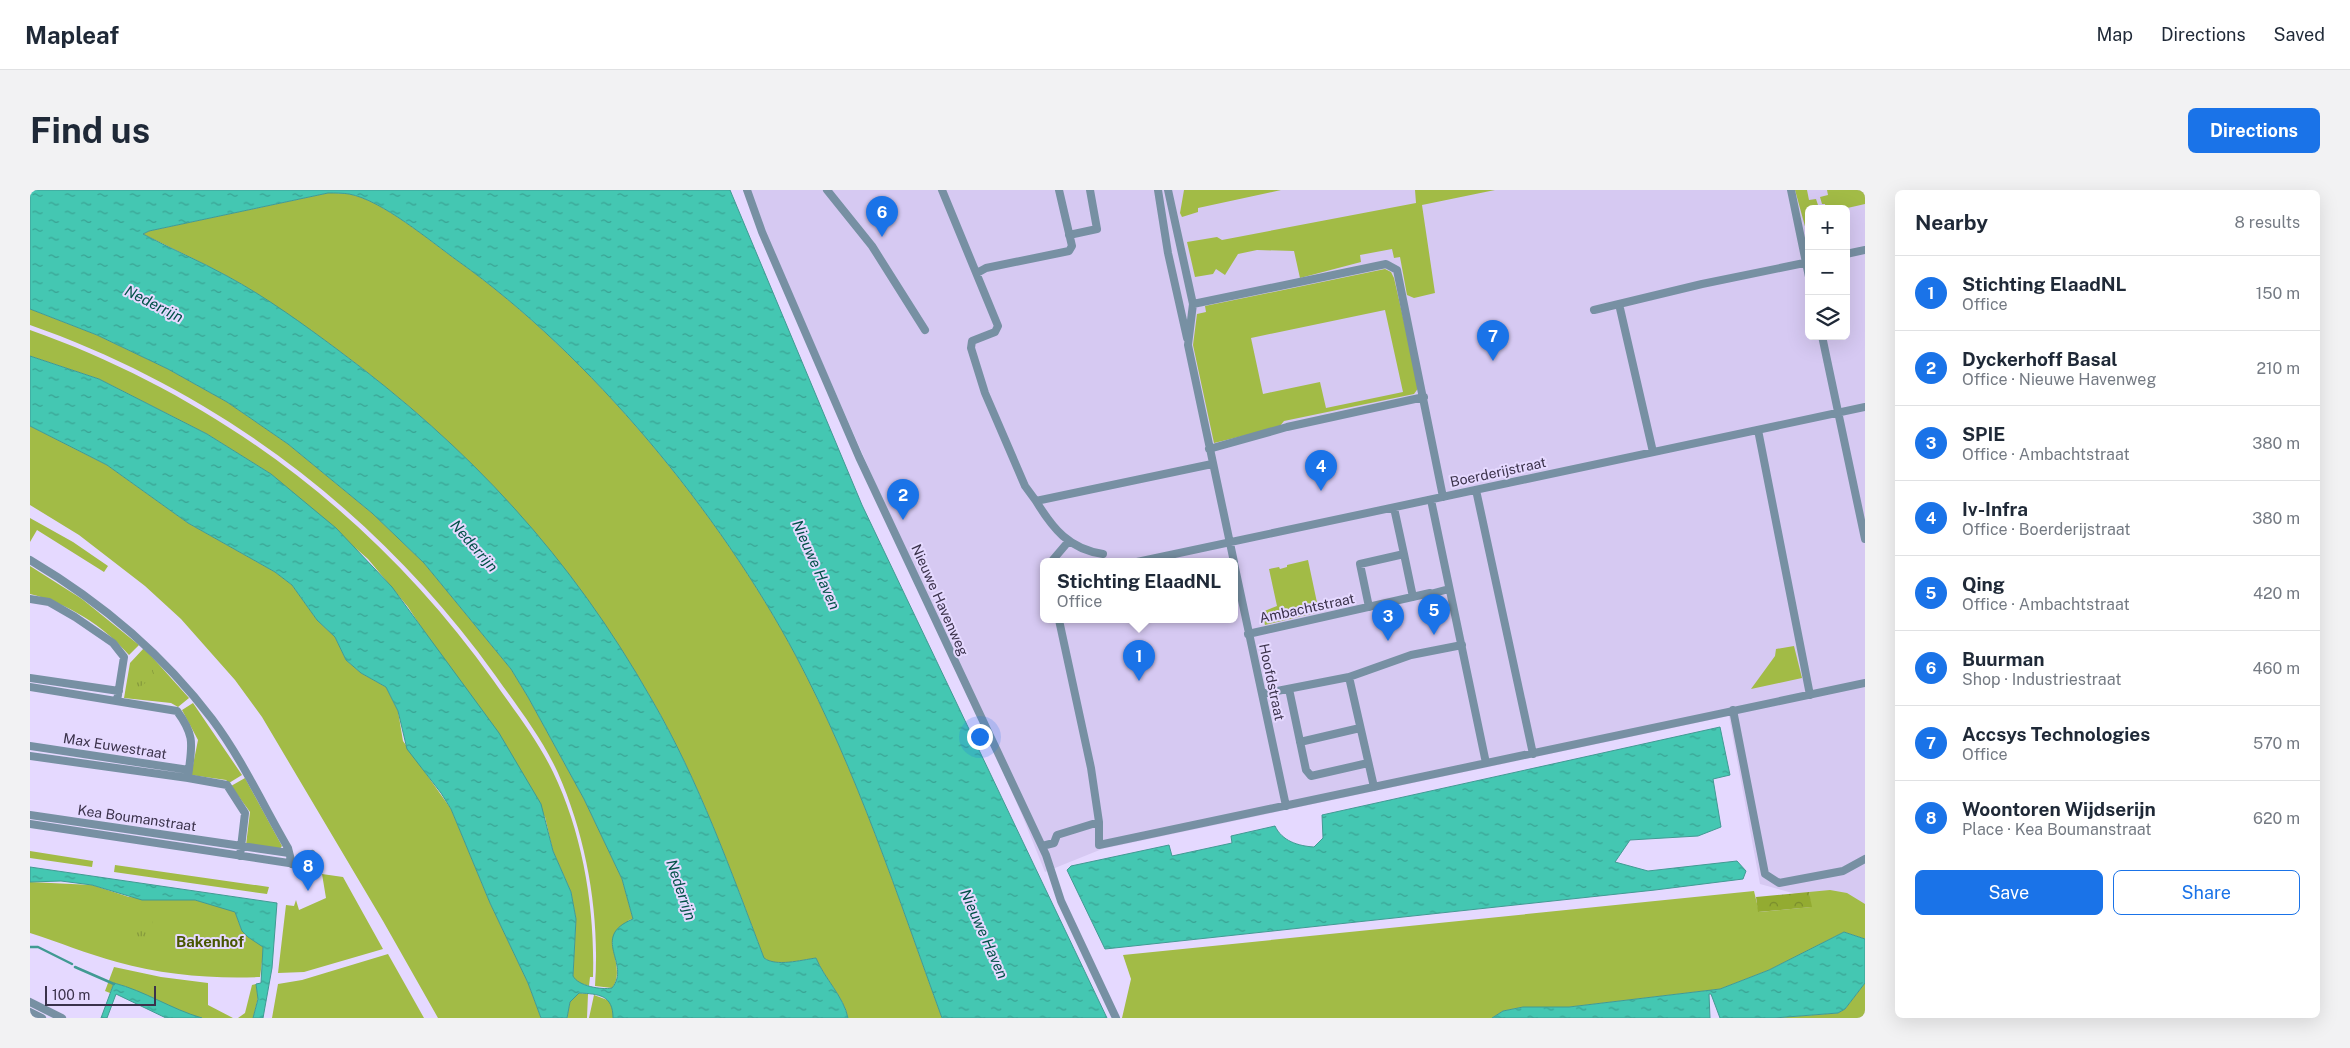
<!DOCTYPE html>
<html lang="en">
<head>
<meta charset="utf-8">
<style>
  body { margin:0; font-family:"Public Sans",sans-serif; background:#f2f2f3; color:#1f2937 }
  .controls { position:absolute; right:15px; top:15px; display:grid; overflow:hidden; border-radius:8px; box-shadow:0 5px 20px #0002 }
  .controls button { width:45px; height:45px; display:grid; place-items:center; padding:0; border:0; border-bottom:1px solid #e0e1e3; background:#fff; color:#1f2937; font:25px sans-serif }
  .scale { position:absolute; left:15px; bottom:12px; width:111px; box-sizing:border-box; padding-left:5px; border:2px solid #3b324b; border-top:0; font-size:14px; line-height:18px; white-space:nowrap; color:#3b324b; -webkit-text-stroke:4px #e5d9ff; paint-order:stroke }
  .you { position:absolute; left:949px; top:546px; width:18px; height:18px; margin:-12px; border:4px solid #fff; border-radius:50%; background:#1a73e8; box-shadow:0 0 0 8px #1a73e833 }
  .badge { display:grid; place-items:center; width:32px; height:32px; border-radius:50%; background:#1a73e8; color:#fff; font-size:16px; font-weight:700 }
  .pin { position:absolute; translate:-50% -41px; filter:drop-shadow(0 1px 2px #0008) }
  .pin::after { content:''; position:absolute; top:26px; width:18px; height:15px; background:inherit; clip-path:polygon(0 0,100% 0,50% 100%) }
  .popup { position:absolute; left:1010px; top:368px; width:198px; height:65px; box-sizing:border-box; display:grid; place-content:center; border-radius:8px; background:#fff; filter:drop-shadow(0 1px 4px #0005); font-size:16px; white-space:nowrap; color:#747a83 }
  .popup b { font-size:19px; color:#1f2937 }
  .popup::after { content:''; position:absolute; left:50%; top:100%; margin-left:-10px; border:10px solid transparent; border-top-color:#fff }
  .list { margin:0; padding:0; list-style:none }
  h2 { display:flex; justify-content:space-between; align-items:center; height:65px; margin:0; padding:0 20px; font-size:21px }
  h2 small { font-size:16px; font-weight:400; color:#747a83 }
  .list li { display:grid; grid-template-columns:32px 1fr auto; gap:15px; align-items:center; box-sizing:border-box; height:75px; padding:0 20px; border-top:1px solid #e0e1e3 }
  .list b { display:block; font-size:19px; white-space:nowrap }
  .list p { margin:0; font-size:16px; white-space:nowrap; color:#747a83 }
  .list em { font-size:16px; font-style:normal; color:#747a83 }
  .actions { display:flex; gap:10px; padding:15px 20px }
  .actions a { flex:1; padding:11px 0; border:1px solid #1a73e8; border-radius:8px; text-align:center; font-size:18px; color:#1a73e8 }
  .actions .main { background:#1a73e8; color:#fff }
  .icon { flex:none; width:28px; height:28px; fill:none; stroke:currentColor; stroke-width:2; stroke-linecap:round; stroke-linejoin:round }
  .map { position:relative; flex:none; width:1835px; height:828px; overflow:hidden; border-radius:8px }
  header { display:flex; align-items:center; gap:30px; box-sizing:border-box; height:70px; padding:0 25px; background:#fff; border-bottom:1px solid #e0e1e3 }
  header strong { font-size:24px }
  nav { display:flex; gap:28px; margin-inline-start:auto; font-size:18px }
  .intro { display:flex; align-items:center; justify-content:space-between; box-sizing:border-box; height:120px; padding:0 30px }
  h1 { margin:0; font-size:35px }
  .button { padding:12px 22px; border-radius:8px; background:#1a73e8; color:#fff; font-size:18px; font-weight:700 }
  main { display:flex; gap:30px; padding:0 30px }
  aside { flex:1; background:#fff; border-radius:8px; box-shadow:0 5px 20px #0002 }
  .map>svg:first-child { display:block }
  .built { fill:#d6c9f2; fill-rule:evenodd }
  .green { fill:#a2bb46; fill-rule:evenodd }
  .forest { fill:url(#forest-crowns) }
  .park { fill:url(#park-tufts) }
  .water { fill:url(#water-ripples); stroke:#419a93 }
  .lines { fill:none; stroke-linecap:round; stroke-linejoin:round }
  .stream { stroke:#419a93; stroke-width:2.5 }
  .minor { stroke:#7790a3; stroke-width:8 }
  .labels { text-anchor:middle; stroke-width:4; stroke-linejoin:round; paint-order:stroke }
  .street-label { font-size:14px; fill:#3b324b; stroke:#e5d9ff }
  .water-label { font-size:15px; font-style:italic; fill:#015147; stroke:#e5d9ff }
  .neighbourhood-label { font-size:15px; font-weight:bold; fill:#485602; stroke:#e5d9ff }
</style>
</head>
<body>
<header>
<strong>Mapleaf</strong>
<nav><a>Map</a><a>Directions</a><a>Saved</a></nav>
</header>
<div class="intro"><h1>Find us</h1><a class="button">Directions</a></div>
<main>
<div class="map">
<svg width="1835" height="828" viewBox="0 0 1835 828">
  <defs>
    <pattern id="forest-crowns" width="20" height="18" patternUnits="userSpaceOnUse" patternTransform="scale(1.25)"><rect width="20" height="18" fill="#93ab31"/><path d="M2 6a3 3 0 1 1 6 0M12 15a3 3 0 1 1 6 0" fill="none" stroke="#798c2c"/></pattern>
    <pattern id="park-tufts" width="24" height="20" patternUnits="userSpaceOnUse" patternTransform="scale(1.25)"><rect width="24" height="20" fill="#a2bb46"/><path d="M3 7l-1-3M5 7V3M7 7l1-3M15 17l-1-3M17 17v-4M19 17l1-3" fill="none" stroke="#85993c"/></pattern>
    <pattern id="water-ripples" width="26" height="14" patternUnits="userSpaceOnUse" patternTransform="scale(1.25)"><rect width="26" height="14" fill="#44c7b2"/><path d="M2 4q2-2 4 0t4 0M15 11q2-2 4 0t4 0" fill="none" stroke="#3aa293"/></pattern>
  </defs>
  <rect width="100%" height="100%" fill="#e5d9ff"/>
  <!-- built -->
  <path class="built" d="M716,0H1835V723L1730,694L1699,526L1072,659L1015,682L992,625ZM1779,19H1816V146H1779ZM1014,372H1204V430H1014Z"/>
  <!-- green -->
  <path class="green" d="M1154,0H1251L1168,18V22L1152,27L1150,23Z
    M1385,0H1465L1392,15L1405,103L1384,108L1377,105L1370,67L1364,68L1362,59L1330,65L1331,72L1270,88L1264,61L1227,60L1208,64L1195,85L1186,79L1183,84L1165,87L1157,52L1187,47L1192,50L1386,13Z
    M1765,0H1777L1779,10L1786,9L1788,15L1779,19V51Z
    M1797,0H1835V14L1813,19H1796L1795,14H1792L1790,7L1798,5Z
    M298,3C305,3 313,3 319,4C352,10 400,51 428,71C560,165 690,323 766,466C827,581 868,707 912,828H818C814,807 794,788 786,768C771,770 746,777 734,768C701,681 669,591 622,510C540,367 440,258 308,160C272,134 236,107 197,86C169,71 141,58 113,44L119,41Z
    M1355,79L1361,82L1364,88L1389,197L1384,204L1254,231L1249,237L1184,253L1163,155L1167,124L1176,122L1175,116ZM1355,120L1373,202L1296,218L1290,192L1233,204L1221,148Z
    M0,119L67,145L138,179L197,212L258,254L342,323L394,373L481,479L498,507L554,609L592,689L603,729L599,730L582,752C584,766 592,786 582,798L565,796C570,725 557,649 528,583C512,548 487,516 465,485C349,323 188,201 0,135Z
    M0,140C187,206 348,328 463,490C484,520 507,549 523,582C553,644 565,719 563,787H560L559,796L546,792L543,786L546,729L541,702L523,661L515,627L378,417L338,369L241,284L177,244L69,189L0,166Z
    M0,236L77,275L158,333L245,382L262,395L287,430L305,447L316,470L331,483L356,497L368,521L373,551L421,619L460,713L498,793L511,828H408L353,731L232,527L205,490L151,429L115,396L49,345L0,315Z
    M0,328L43,352L78,376L74,382L7,340L0,352Z
    M1278,370L1289,422L1235,435L1232,422L1247,416L1239,379L1249,377L1250,379L1257,377V375Z
    M0,376L52,409L109,455L99,465C74,436 37,413 0,404Z
    M1764,456L1772,488L1721,499L1745,466L1746,459Z
    M114,458L159,508L148,517L141,513L94,508L100,473Z
    M163,513L212,585L199,593L196,590L161,585L168,550L152,520Z
    M215,588L252,656L249,660L216,655L220,622L201,596Z
    M0,661L63,671L62,677L0,668Z
    M85,675L239,697L237,704L84,682Z
    M292,684L313,687L353,759L274,782L248,783L256,715L264,716L266,710L269,720L296,708Z
    M0,692L62,695L99,707L165,710L199,719L205,722L212,741L218,747L234,757L230,787C183,789 133,785 87,772C57,764 29,752 0,743Z
    M1800,700L1817,703L1835,714V749L1814,742L1739,780L1690,799L1539,817H1493L1473,821L1462,828H1092L1101,789L1093,765L1724,701L1729,722L1781,717L1779,702Z
    M358,764L394,828H242L248,794L272,790Z
    M84,777L131,787L178,793V815L203,828C193,828 182,828 172,828C140,823 114,801 84,793L80,803L75,801Z
    M1835,793V828H1744L1808,823L1815,819Z
    M226,794L228,808L223,828H208L215,823L222,795Z
    M549,803L558,804L557,828H537L540,812Z
    M564,805L580,811L583,816V828H559Z"/>
  <!-- forest -->
  <path class="forest" d="M1779,702L1782,717L1728,722L1726,707Z"/>
  <!-- park -->
  <path class="park" d="M114,478H122L124,484L122,490C114,492 111,498 103,500L100,496C104,489 106,481 114,478Z
    M111,730L122,731L125,740L114,748L103,747L101,736Z"/>
  <!-- water -->
  <path class="water" d="M0,0H700L832,315L1077,828H912C868,707 827,581 766,466C690,323 560,165 428,71C400,51 352,10 319,4C313,3 305,3 298,3L119,41L113,44C141,59 170,71 197,86C236,107 273,134 308,160C440,258 541,367 622,510C669,591 701,681 734,768C746,777 771,770 786,768C794,788 814,807 818,828H583C583,805 569,804 549,803L540,812L537,828H511L498,793L460,713L421,619L411,603L377,559L368,521L356,497L331,483L316,470L305,447L287,430L262,395L245,382L158,333L77,275L0,236V166L69,189L177,244L241,284L306,338L362,397L469,543L511,614L523,661L541,702L546,729L543,786C548,796 571,800 582,798C602,774 559,747 603,729L592,689L554,609L498,507L481,479L394,373L342,323L258,254L197,212L138,179L67,145L0,119Z
    M1690,537L1700,585L1683,589L1691,637L1668,646L1600,650L1585,672L1618,681L1707,671L1716,681L1713,689L1625,700L1075,759L1037,680L1041,676L1139,655L1142,666L1202,653L1201,646L1245,636C1252,651 1268,656 1284,657L1293,648L1292,625Z
    M0,677L247,713L242,778L233,828H223L228,809L226,794L231,793L233,757L218,747L212,741L205,722L165,710H112L62,695L31,691L0,692Z
    M1814,742L1835,749V793L1815,819L1808,823L1744,828H1690L1681,804H1679L1680,828H1462L1473,821L1493,817H1539L1690,799L1739,780Z
    M84,793C115,801 141,819 172,828H136L86,804L77,828H71Z"/>
  <g class="lines">
    <!-- stream -->
    <path class="stream" d="M0,757H8L42,774
      M45,777L84,794"/>
    <!-- minor -->
    <path class="minor" d="M717,0L732,42L829,267L1016,665L1031,711L1086,828
      M797,0L842,56L895,140
      M912,0L968,136L965,142L942,151L941,158L955,203L995,296L1006,311L1182,274
      M1128,0L1138,63L1157,148
      M1138,0L1163,114L1158,155L1204,372
      M1761,0L1779,87
      M1039,45L1067,39L1060,0
      M1816,64L1835,60
      M947,83L956,78L1039,61L1042,56L1029,0
      M1163,114L1356,74L1367,80L1413,307
      M1589,114L1623,262
      M1564,120L1672,94L1779,72
      M1792,146L1835,349
      M1728,240L1780,505
      M1179,259L1257,237L1394,207
      M1446,300L1503,564
      M1401,310L1456,573
      M1006,311C1023,339 1039,359 1073,364
      M1364,318L1374,364
      M0,370C71,412 132,463 182,529C212,569 233,615 258,658L262,674
      M1021,372L1038,352
      M1107,372L1835,217
      M1204,373L1256,616
      M1404,403L1419,399
      M0,409L19,412L45,427L83,453L94,467L87,511
      M1339,417L1330,374L1374,364L1383,407
      M1029,430L1061,578L1069,632
      M1218,444L1400,403
      M1319,487L1344,597
      M0,488L89,501
      M0,497L147,521C167,548 161,557 158,588L197,595L215,623L210,666
      M1259,499L1276,580L1281,586L1338,573
      M1232,504L1319,487L1381,465L1432,455
      M1703,520L1735,684L1749,693L1813,681L1835,669
      M1270,552L1330,538
      M0,556L159,580
      M0,566L158,588
      M0,625L259,663
      M0,634L272,675L287,677L288,673L282,664L262,674
      M1012,656L1024,653L1027,645L1069,632V655L1835,493
      M0,812L32,828
      M0,822L12,828"/>
  </g>
  <g class="labels">
    <!-- street labels -->
    <g class="street-label">
      <text transform="translate(1468 282) rotate(-12)" y="5">Boerderijstraat</text>
      <text transform="translate(910 410) rotate(66)" y="5">Nieuwe Havenweg</text>
      <text transform="translate(1277 418) rotate(-12)" y="5">Ambachtstraat</text>
      <text transform="translate(1242 492) rotate(78)" y="5">Hoofdstraat</text>
      <text transform="translate(85 556) rotate(9)" y="5">Max Euwestraat</text>
      <text transform="translate(107 628) rotate(8)" y="5">Kea Boumanstraat</text>
    </g>
    <!-- water labels -->
    <g class="water-label">
      <text transform="translate(124 114) rotate(27)" y="5">Nederrijn</text>
      <text transform="translate(444 356) rotate(49)" y="5">Nederrijn</text>
      <text transform="translate(786 375) rotate(66)" y="5">Nieuwe Haven</text>
      <text transform="translate(651 700) rotate(71)" y="5">Nederrijn</text>
      <text transform="translate(954 744) rotate(66)" y="5">Nieuwe Haven</text>
    </g>
    <!-- neighbourhood labels -->
    <g class="neighbourhood-label">
      <text x="180" y="757">Bakenhof</text>
    </g>
  </g>
</svg>
<div class="controls">
<button>+</button>
<button>−</button>
<button><svg class="icon" aria-label="layers" viewBox="0 0 24 24"><path d="M12 4l9 5-9 5-9-5zM3 14l9 5 9-5"/></svg></button>
</div>
<div class="scale">100 m</div>
<div class="you"></div>
<div class="pin badge" style="left:1109px;top:491px">1</div>
<div class="popup"><b>Stichting ElaadNL</b>Office</div>
<div class="pin badge" style="left:873px;top:330px">2</div>
<div class="pin badge" style="left:1358px;top:451px">3</div>
<div class="pin badge" style="left:1291px;top:301px">4</div>
<div class="pin badge" style="left:1404px;top:445px">5</div>
<div class="pin badge" style="left:852px;top:47px">6</div>
<div class="pin badge" style="left:1463px;top:171px">7</div>
<div class="pin badge" style="left:278px;top:701px">8</div>
</div>
<aside>
<h2>Nearby<small>8 results</small></h2>
<ul class="list">
<li><span class="badge">1</span><div><b>Stichting ElaadNL</b><p>Office</p></div><em>150 m</em></li>
<li><span class="badge">2</span><div><b>Dyckerhoff Basal</b><p>Office · Nieuwe Havenweg</p></div><em>210 m</em></li>
<li><span class="badge">3</span><div><b>SPIE</b><p>Office · Ambachtstraat</p></div><em>380 m</em></li>
<li><span class="badge">4</span><div><b>Iv-Infra</b><p>Office · Boerderijstraat</p></div><em>380 m</em></li>
<li><span class="badge">5</span><div><b>Qing</b><p>Office · Ambachtstraat</p></div><em>420 m</em></li>
<li><span class="badge">6</span><div><b>Buurman</b><p>Shop · Industriestraat</p></div><em>460 m</em></li>
<li><span class="badge">7</span><div><b>Accsys Technologies</b><p>Office</p></div><em>570 m</em></li>
<li><span class="badge">8</span><div><b>Woontoren Wijdserijn</b><p>Place · Kea Boumanstraat</p></div><em>620 m</em></li>
</ul>
<div class="actions"><a class="main">Save</a><a>Share</a></div>
</aside>
</main>
</body>
</html>
